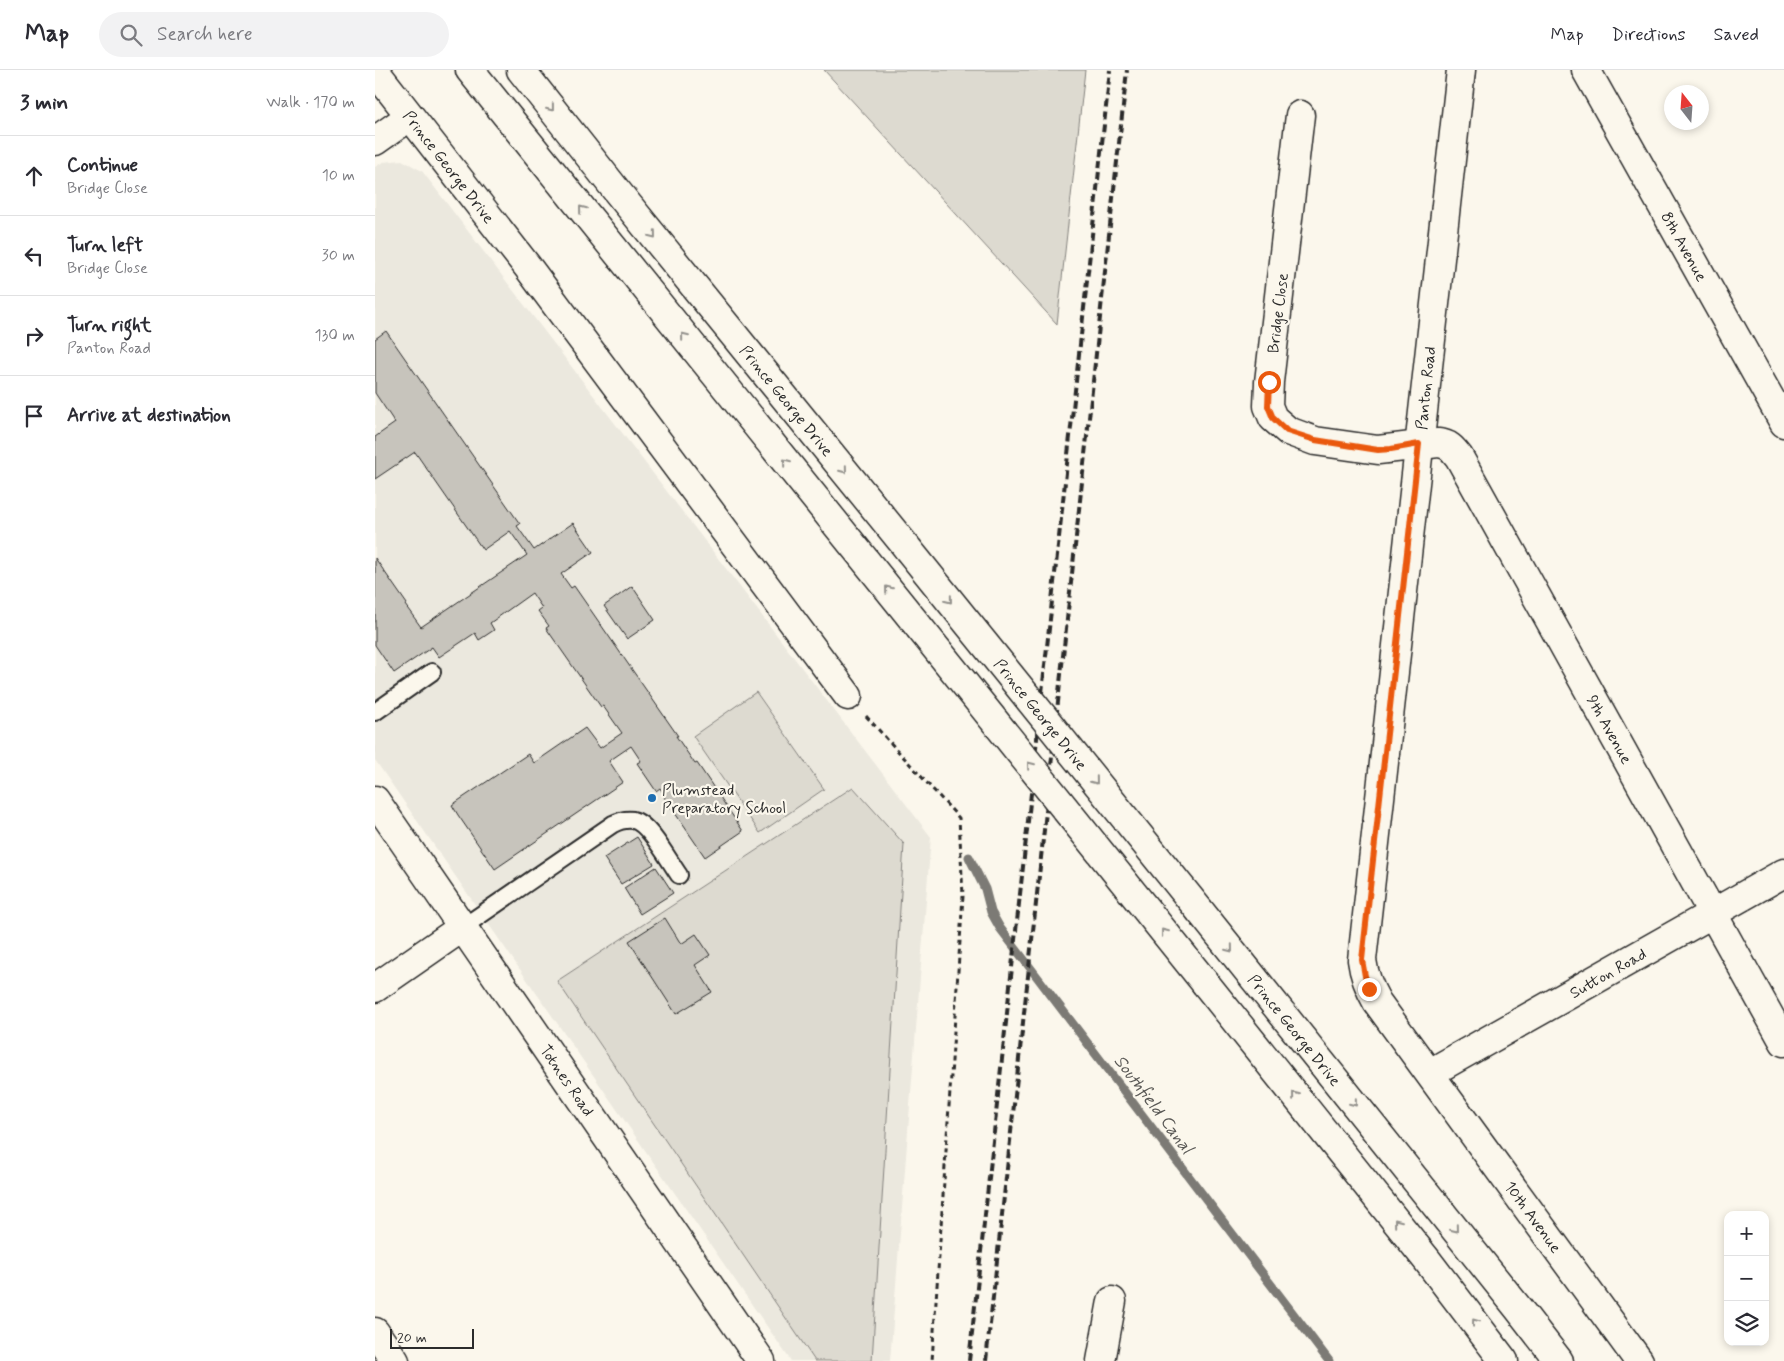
<!DOCTYPE html>
<html lang="en">
<head>
<meta charset="utf-8">
<style>
  body { margin:0; font-family:Mynerve,sans-serif; background:#f2f2f3; color:#2b2b33 }
  .controls { position:absolute; right:15px; bottom:15px; display:grid; overflow:hidden; border-radius:10px; box-shadow:0 2px 8px #0003 }
  .controls button { width:45px; height:45px; display:grid; place-items:center; padding:0; border:0; border-bottom:1px solid #e1e1e2; background:#fff; color:#2b2b33; font:25px sans-serif }
  .compass { position:absolute; left:1289px; top:15px; width:45px; height:45px; border-radius:50%; background:#fff; box-shadow:0 2px 8px #0003; rotate:343deg }
  .scale { position:absolute; left:15px; bottom:12px; width:84px; box-sizing:border-box; padding-left:5px; border:2px solid #2b2b2b; border-top:0; font-size:14px; line-height:18px; white-space:nowrap; color:#2b2b2b; -webkit-text-stroke:4px #fbf7ec; paint-order:stroke }
  .stop { position:absolute; width:15px; height:15px; margin:-11px; border:4px solid #ea580c; border-radius:50%; background:#fff }
  .stop.end { background:#ea580c; border-color:#fff; box-shadow:0 1px 5px #0008 }
  .list { margin:0; padding:0; list-style:none }
  h2 { display:flex; justify-content:space-between; align-items:center; height:65px; margin:0; padding:0 20px; font-size:21px }
  h2 small { font-size:16px; font-weight:400; color:#7c7c81 }
  .list li { display:grid; grid-template-columns:32px 1fr auto; gap:15px; align-items:center; box-sizing:border-box; height:80px; padding:0 20px; border-top:1px solid #e1e1e2 }
  .list b { display:block; font-size:19px; white-space:nowrap }
  .list p { margin:0; font-size:16px; white-space:nowrap; color:#7c7c81 }
  .list em { font-size:16px; font-style:normal; color:#7c7c81 }
  .icon { flex:none; width:28px; height:28px; fill:none; stroke:currentColor; stroke-width:2; stroke-linecap:round; stroke-linejoin:round }
  .map { position:relative; flex:none; width:1409px; height:1291px; overflow:hidden }
  header { display:flex; align-items:center; gap:30px; box-sizing:border-box; height:70px; padding:0 25px; background:#fff; border-bottom:1px solid #e1e1e2 }
  header strong { font-size:24px }
  nav { display:flex; gap:28px; margin-inline-start:auto; font-size:18px }
  .search { width:350px; height:45px; background:#f2f2f3; display:flex; align-items:center; gap:12px; box-sizing:border-box; padding:0 18px; border-radius:28px; color:#7c7c81; font-size:19px }
  main { display:flex }
  aside { flex:1; background:#fff }
  .map>svg:first-child { display:block }
  .built { fill:#ebe8de }
  .green { fill:#dddad0; stroke:#84827e }
  .lines { fill:none; stroke-linecap:round; stroke-linejoin:round }
  .stream { stroke:#7b7a75; stroke-width:9 }
  .building { fill:#c7c4bc; stroke:#2b2b2b }
  .lane-casing { stroke:#2b2b2b; stroke-width:20 }
  .street-casing { stroke:#2b2b2b; stroke-width:31 }
  .primary-casing { stroke:#2b2b2b; stroke-width:31 }
  .path { stroke:#2b2b2b; stroke-width:3; stroke-dasharray:5 4; stroke-linecap:butt }
  .lane { stroke:#fbf7ec; stroke-width:16 }
  .street { stroke:#fbf7ec; stroke-width:28 }
  .primary { stroke:#fbf7ec; stroke-width:28 }
  .rail { stroke:#2b2b2b; stroke-width:4; stroke-dasharray:8 4; stroke-linecap:butt }
  .primary-bridge-casing { stroke:#2b2b2b; stroke-width:31; stroke-linecap:butt }
  .primary-bridge { stroke:#fbf7ec; stroke-width:28 }
  .oneway { stroke:#93918c }
  .route { stroke:#ea580c; stroke-width:6 }
  .poi-dot { fill:#1f6fb2; stroke:#fbf7ec; stroke-width:2 }
  .labels { text-anchor:middle; stroke-width:4.5; stroke-linejoin:round; paint-order:stroke }
  .street-label { font-size:16px; fill:#2b2b2b; stroke:#fbf7ec }
  .poi-label { font-size:16px; fill:#2b2b2b; stroke:#fbf7ec; text-anchor:start }
  .water-label { font-size:18px; font-style:italic; fill:#5a5956; stroke:#fbf7ec }
</style>
</head>
<body>
<header>
<strong>Map</strong>
<div class="search"><svg class="icon" aria-label="search" viewBox="0 0 24 24"><circle cx="10" cy="10" r="6"/><path d="M15 15l6 6"/></svg>Search here</div>
<nav><a>Map</a><a>Directions</a><a>Saved</a></nav>
</header>
<main>
<aside>
<h2>3 min<small>Walk · 170 m</small></h2>
<ul class="list">
<li><svg class="icon" aria-label="ahead" viewBox="0 0 24 24"><path d="M12 20V5M6 11l6-6 6 6"/></svg><div><b>Continue</b><p>Bridge Close</p></div><em>10 m</em></li>
<li><svg class="icon" aria-label="left" viewBox="0 0 24 24"><path d="M17 20v-9H6M10 6l-5 5 5 5"/></svg><div><b>Turn left</b><p>Bridge Close</p></div><em>30 m</em></li>
<li><svg class="icon" aria-label="right" viewBox="0 0 24 24"><path d="M7 20v-9h11M14 6l5 5-5 5"/></svg><div><b>Turn right</b><p>Panton Road</p></div><em>130 m</em></li>
<li><svg class="icon" aria-label="arrive" viewBox="0 0 24 24"><path d="M6 21V4h12l-3 4 3 4H6"/></svg><div><b>Arrive at destination</b></div></li>
</ul>
</aside>
<div class="map">
<svg width="1409" height="1291" viewBox="0 0 1409 1291">
  <rect width="100%" height="100%" fill="#fbf7ec"/>
  <filter id="ink" filterUnits="userSpaceOnUse"><feTurbulence type="fractalNoise" baseFrequency=".02" numOctaves="2"/><feDisplacementMap in="SourceGraphic" scale="10" xChannelSelector="R" yChannelSelector="G"/><feConvolveMatrix kernelMatrix="1 2 1 2 8 2 1 2 1" color-interpolation-filters="sRGB"/></filter>
  <g filter="url(#ink)">
    <!-- built -->
    <path class="built" d="M27,90L47,101L556,767L515,1291H416L0,690V97L8,92Z"/>
    <!-- green -->
    <path class="green" d="M449,0H710L682,254Z
      M381,622L449,719L385,763L318,666Z
      M478,717L529,774L497,1291H440L182,911Z"/>
    <g class="lines">
      <!-- stream -->
      <path class="stream" d="M594,787L610,819L616,842L625,858L954,1291"/>
    </g>
    <!-- building -->
    <path class="building" d="M11,261L145,454L142,456L159,480L198,453L218,482L186,504L196,518L199,516L303,666H301L320,694L322,693L368,761L330,787L289,727L290,726L285,718L281,721L262,693L266,691L256,676L234,691L248,712L120,799L83,745L77,735L153,684L159,693L210,658L225,678L247,663L228,636L226,637L171,558L174,556L163,541L167,538L157,523L115,553L119,560L104,570L100,563L64,587L57,577L19,603L0,575V488L32,534L30,535L46,557L152,485L135,461L108,480L40,382L0,409V367L20,353L0,323V269Z
      M257,516L280,550L252,569L229,536Z
      M262,767L279,794L246,814L229,788Z
      M281,797L298,823L265,844L249,818Z
      M290,848L306,874L321,864L335,885L320,895L337,922L301,944L254,871Z"/>
    <g class="lines">
      <defs>
        <path id="lane" d="M0,642L57,602
          M88,857L238,754C244,751 251,749 258,750C274,753 294,791 304,805"/>
        <g id="street">
          <path id="s1" d="M1086,0L987,890C989,906 994,918 1002,932L1264,1291"/>
          <path id="s2" d="M1211,0L1409,353"/>
          <path id="s3" d="M0,1L152,196L473,626"/>
          <path id="s4" d="M925,45L894,312L893,336L898,348L913,361L940,371L1003,380L1063,373C1074,374 1077,378 1084,387L1409,972"/>
          <path d="M0,71L34,47"/>
          <path id="s5" d="M0,730L386,1291"/>
          <path d="M0,918L88,857"/>
          <path id="s6" d="M1055,1003L1409,803"/>
          <path d="M0,1262L20,1291"/>
          <path d="M726,1291L737,1231"/>
        </g>
        <g id="primary">
          <path d="M95,0L544,557"/>
          <path id="s7" d="M146,0L241,120L533,479"/>
          <path id="s8" d="M825,841L1143,1238L1184,1291"/>
          <path d="M831,914L1052,1190L1129,1291"/>
        </g>
      </defs>
      <!-- lane casing -->
      <use href="#lane" class="lane-casing"/>
      <!-- street casing -->
      <use href="#street" class="street-casing"/>
      <!-- primary casing -->
      <use href="#primary" class="primary-casing"/>
      <!-- path -->
      <path class="path" d="M491,646L584,748L588,826L557,1291"/>
      <!-- lane -->
      <use href="#lane" class="lane"/>
      <!-- street -->
      <use href="#street" class="street"/>
      <!-- primary -->
      <use href="#primary" class="primary"/>
      <!-- rail -->
      <path class="rail" d="M594,1291L735,0
        M611,1291L752,0"/>
      <defs>
        <g id="primary-bridge">
          <path id="s9" d="M533,479L825,841"/>
          <path d="M544,557L831,914"/>
        </g>
      </defs>
      <!-- primary-bridge casing -->
      <use href="#primary-bridge" class="primary-bridge-casing"/>
      <!-- primary-bridge -->
      <use href="#primary-bridge" class="primary-bridge"/>
    </g>
    <!-- one-way arrows -->
    <defs><path id="oneway-chevron" d="M-2-3.5L2.5 0L-2 3.5" fill="none" stroke-width="1.6" stroke-linecap="round" stroke-linejoin="round" transform="scale(1.25)"/></defs>
    <g class="oneway">
      <use href="#oneway-chevron" transform="translate(176 38) rotate(52)"/>
      <use href="#oneway-chevron" transform="translate(207 139) rotate(-129)"/>
      <use href="#oneway-chevron" transform="translate(278 165) rotate(51)"/>
      <use href="#oneway-chevron" transform="translate(309 266) rotate(-129)"/>
      <use href="#oneway-chevron" transform="translate(411 392) rotate(-129)"/>
      <use href="#oneway-chevron" transform="translate(469 400) rotate(51)"/>
      <use href="#oneway-chevron" transform="translate(513 519) rotate(-129)"/>
      <use href="#oneway-chevron" transform="translate(574 530) rotate(51)"/>
      <use href="#oneway-chevron" transform="translate(655 695) rotate(-129)"/>
      <use href="#oneway-chevron" transform="translate(720 711) rotate(51)"/>
      <use href="#oneway-chevron" transform="translate(789 862) rotate(-129)"/>
      <use href="#oneway-chevron" transform="translate(855 879) rotate(51)"/>
      <use href="#oneway-chevron" transform="translate(920 1025) rotate(-129)"/>
      <use href="#oneway-chevron" transform="translate(979 1033) rotate(51)"/>
      <use href="#oneway-chevron" transform="translate(1022 1152) rotate(-129)"/>
      <use href="#oneway-chevron" transform="translate(1080 1159) rotate(51)"/>
      <use href="#oneway-chevron" transform="translate(1100 1252) rotate(-127)"/>
    </g>
  </g>
  <g class="lines" filter="url(#ink)">
    <!-- route -->
    <path class="route" d="M894,312L893,336L898,348L912,361L940,370L1003,380L1016,379L1044,374L987,890L990,906L994,919"/>
  </g>
  <!-- markers -->
  <circle class="poi-dot" cx="277" cy="728" r="5"/>
  <g class="labels">
    <!-- street labels -->
    <g class="street-label">
      <text dy="6" stroke="none"><textPath href="#s3" startOffset="121">Prince George Drive</textPath></text>
      <text dy="6" stroke="none"><textPath href="#s2" startOffset="202">8th Avenue</textPath></text>
      <text transform="translate(902 243) rotate(-83)" y="6">Bridge Close</text>
      <text transform="translate(1050 318) rotate(-84)" y="6">Panton Road</text>
      <text dy="6" stroke="none"><textPath href="#s7" startOffset="424">Prince George Drive</textPath></text>
      <text dy="6" stroke="none"><textPath href="#s9" startOffset="212">Prince George Drive</textPath></text>
      <text dy="6" stroke="none"><textPath href="#s4" startOffset="816">9th Avenue</textPath></text>
      <text dy="6" stroke="none"><textPath href="#s6" startOffset="204">Sutton Road</textPath></text>
      <text dy="6" stroke="none"><textPath href="#s8" startOffset="152">Prince George Drive</textPath></text>
      <text dy="6" stroke="none"><textPath href="#s5" startOffset="340">Totnes Road</textPath></text>
      <text dy="6" stroke="none"><textPath href="#s1" startOffset="1206">10th Avenue</textPath></text>
    </g>
    <!-- poi labels -->
    <g class="poi-label">
      <text x="287" y="725">Plumstead<tspan x="287" dy="18">Preparatory School</tspan></text>
    </g>
    <!-- water labels -->
    <g class="water-label">
      <text transform="translate(779 1034) rotate(53)" y="6">Southfield Canal</text>
    </g>
  </g>
</svg>
<div class="controls">
<button>+</button>
<button>−</button>
<button><svg class="icon" aria-label="layers" viewBox="0 0 24 24"><path d="M12 4l9 5-9 5-9-5zM3 14l9 5 9-5"/></svg></button>
</div>
<svg class="compass" viewBox="-18 -18 36 36"><path d="M0-13l5 13h-10z" fill="#e53935"/><path d="M0 13l5-13h-10z" fill="#7c7c81"/></svg>
<div class="scale">20 m</div>
<div class="stop" style="left:894px;top:312px"></div>
<div class="stop end" style="left:994px;top:919px"></div>
</div>
</main>
</body>
</html>
